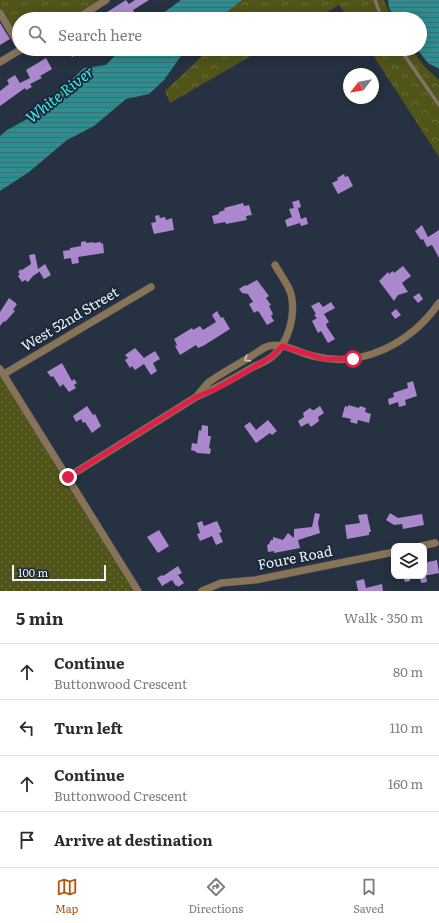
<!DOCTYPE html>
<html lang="en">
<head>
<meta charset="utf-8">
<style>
  body { margin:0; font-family:Literata,serif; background:#f7f7f7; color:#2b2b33 }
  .controls { position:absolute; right:12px; bottom:12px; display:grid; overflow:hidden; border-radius:8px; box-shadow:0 2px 10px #0003 }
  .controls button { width:36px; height:36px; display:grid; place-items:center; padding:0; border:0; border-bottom:1px solid #e1e1e2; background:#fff; color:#2b2b33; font:20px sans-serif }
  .compass { position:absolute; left:343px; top:68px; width:36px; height:36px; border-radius:50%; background:#fff; box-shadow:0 2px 10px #0003; rotate:239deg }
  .scale { position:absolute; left:12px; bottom:10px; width:94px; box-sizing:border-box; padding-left:4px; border:2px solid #ebf3fd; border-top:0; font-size:11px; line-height:14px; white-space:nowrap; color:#ebf3fd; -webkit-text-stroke:3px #1c2837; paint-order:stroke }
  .stop { position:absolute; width:12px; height:12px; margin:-9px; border:3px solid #e11d48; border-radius:50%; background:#fff }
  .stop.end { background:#e11d48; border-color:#fff; box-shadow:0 1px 4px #0008 }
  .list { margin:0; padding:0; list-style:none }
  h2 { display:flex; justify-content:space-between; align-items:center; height:52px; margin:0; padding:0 16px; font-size:17px }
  h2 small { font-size:13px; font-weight:400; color:#7c7c81 }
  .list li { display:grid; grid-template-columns:26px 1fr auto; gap:12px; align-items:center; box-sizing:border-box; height:56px; padding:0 16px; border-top:1px solid #e1e1e2 }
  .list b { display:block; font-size:15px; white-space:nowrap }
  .list p { margin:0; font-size:13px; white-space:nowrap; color:#7c7c81 }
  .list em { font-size:13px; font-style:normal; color:#7c7c81 }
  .icon { flex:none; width:22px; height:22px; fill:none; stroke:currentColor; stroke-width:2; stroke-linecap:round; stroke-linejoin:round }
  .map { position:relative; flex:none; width:439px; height:591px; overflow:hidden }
  .search { position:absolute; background:#fff; box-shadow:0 2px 10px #0003; left:12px; right:12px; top:12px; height:44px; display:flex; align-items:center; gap:10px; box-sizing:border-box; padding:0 14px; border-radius:22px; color:#7c7c81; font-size:15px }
  .sheet { height:276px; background:#fff }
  nav { display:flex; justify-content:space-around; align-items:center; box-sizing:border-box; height:56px; border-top:1px solid #e1e1e2; background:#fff; font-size:11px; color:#7c7c81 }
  nav a { display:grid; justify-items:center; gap:2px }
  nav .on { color:#b45309 }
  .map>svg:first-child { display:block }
  .grass { fill:url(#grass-dots) }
  .forest { fill:url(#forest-crowns) }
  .water { fill:url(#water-rules) }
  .building { fill:#ab88ce }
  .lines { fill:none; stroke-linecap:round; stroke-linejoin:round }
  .lane-casing { stroke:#424c5b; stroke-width:4.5 }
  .street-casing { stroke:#424c5b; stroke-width:8 }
  .lane { stroke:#897357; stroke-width:3.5 }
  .street { stroke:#897357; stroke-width:7 }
  .oneway { stroke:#c9c6c3 }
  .route { stroke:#e11d48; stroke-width:5 }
  .labels { text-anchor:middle; stroke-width:4; stroke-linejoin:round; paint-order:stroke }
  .street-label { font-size:14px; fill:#ebf3fd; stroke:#1c2837 }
  .water-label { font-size:15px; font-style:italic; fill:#38edf0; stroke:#1c2837 }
</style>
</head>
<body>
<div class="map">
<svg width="439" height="591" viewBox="0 0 439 591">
  <defs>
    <pattern id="grass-dots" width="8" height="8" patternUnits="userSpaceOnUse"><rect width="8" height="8" fill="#505419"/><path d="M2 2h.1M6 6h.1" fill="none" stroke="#696d3b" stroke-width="1.8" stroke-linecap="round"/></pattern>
    <pattern id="forest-crowns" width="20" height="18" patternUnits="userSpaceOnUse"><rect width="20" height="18" fill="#505419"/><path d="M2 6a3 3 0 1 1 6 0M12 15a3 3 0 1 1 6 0" fill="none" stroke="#696d3b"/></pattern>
    <pattern id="water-rules" width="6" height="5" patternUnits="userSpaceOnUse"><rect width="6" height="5" fill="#2f8d8f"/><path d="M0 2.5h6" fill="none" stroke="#387274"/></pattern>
  </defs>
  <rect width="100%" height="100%" fill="#263141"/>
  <!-- grass -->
  <path class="grass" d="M0,374L134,591H0Z"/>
  <!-- forest -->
  <path class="forest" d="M0,0H98L97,4L72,19H19V42L0,10Z
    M242,0H384L392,19H349L339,5L315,19H221L223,14Z
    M207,49H263L170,103L165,91L206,52Z
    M369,49H412L424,66L439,80V157Z"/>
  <!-- water -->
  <path class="water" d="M181,0H242L218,19H187L179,15L172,19H155Z
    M388,0H439V69L428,63L417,49H420V19H396L389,8Z
    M121,49H188L181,56L164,80L149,94L126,99L94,126L67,140L29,172L0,191V136L7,130L47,108L64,87L84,68L106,65Z"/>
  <!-- building -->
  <path class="building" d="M126,0L129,4L135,0H149L133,10L134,12L122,19H96Z
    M0,23L10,39L0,45Z
    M67,49H75L78,54L72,57Z
    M46,58L52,69L40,76L42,78L30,84L32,87L26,90L25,88L0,106V91L9,84L7,80L15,75L20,83L30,78L26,70Z
    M344,174L345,177L348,176L353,186L338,194L332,183L338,180L337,178Z
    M299,200L301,207L298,208L301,219L306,217L308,224L301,226L300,223L287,227L285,220L292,217L289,209L294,208L292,202Z
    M243,203L244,206L249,205L252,215L246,216L247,220L226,224L225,222L214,224L212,216L219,214V212L225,210L224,208Z
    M159,215L160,218L165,217L166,220L172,218L174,230L154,234L151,223L156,222L155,216Z
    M422,225L428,237L439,230V258L432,245L427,247L423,239L421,240L415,231Z
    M86,241V243L93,242V243L101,242V244L103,243L104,253L78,257L79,263L72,264L71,258L64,259L63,251L70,250V248L81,246V242Z
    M35,254L38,269L45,264L51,275L44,279L39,271V272L33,276L28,282L25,280L22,282L18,276L20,274L18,272L21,269L22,270L31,264L29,255Z
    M403,266L411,276L402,283L408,292L398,295L394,301L379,281L388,272L389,274L393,271L394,273Z
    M257,280L269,296L266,298L271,305L269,306L273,314L271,316L274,321L267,325L259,312L257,311L254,313L249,304L253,302L248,294L242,293L239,289L245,285L246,286Z
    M419,293L423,299L418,303L413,297Z
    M9,298L17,304L13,310L15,311L5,322L4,321L0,326V312Z
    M319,302L323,307L331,302L335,308L324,314L329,322L326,324L327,327L335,339L328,343L321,331L318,333L312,321L317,318L314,315L316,314L311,306Z
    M396,309L401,315L395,319L391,313Z
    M217,311L221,318L223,317L230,329L203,346L198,348L196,345L180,355L175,346L177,345L174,339L192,328L193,330L200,326L203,330L216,322L212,315Z
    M135,348L144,358L155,351L160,359L153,363L157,371L151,375L144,364L135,370L132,366L130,368L125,360L128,358L125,355Z
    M62,363L72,381L74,379L77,383L74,385L76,388L69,392L63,384L60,387L53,376L51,377L47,372Z
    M413,381L417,396L405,400L406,405L399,407L398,402L389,405L388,399L394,397L393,393L408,388L407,383Z
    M348,405L359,408L360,406L366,408L365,412L371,414L369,423L358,420L357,424L350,422L351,419L342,417L345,406L348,407Z
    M87,406L93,415L95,414L101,426L92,433L85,422L83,423L81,419L76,422L73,416Z
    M320,406L324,413L318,417L319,421L311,427L308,423L301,427L298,421L304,417L303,413L310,408L312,410H314Z
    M268,420L277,431L272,435L270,433L256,443L244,426L250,422L256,430Z
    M202,425L208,426V436H211L209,448L211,449L210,454L197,453L195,451L191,450L192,443L197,444L199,430L201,431Z
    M315,513L320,514L318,523L320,533L298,540L300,548L274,553V551L268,552L267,545L269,544L271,540H273V537L283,540L288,533L294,538V529L312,527Z
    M390,513L398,518L422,514L424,525L403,529L402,524L394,525L386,520Z
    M367,514L371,532H369V535L347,539L345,525L360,523L358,515Z
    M202,521L204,526L217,521L222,532L219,533L223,542L216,545L212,536L200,541L197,534L200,533L197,523Z
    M159,530L169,546L158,553L147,537Z
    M437,560L439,573L424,576H426L427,582L421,583L420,576H424V563Z
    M178,566L182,573L178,575L184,583L178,587L177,585L176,586L172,580L162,586L157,578L162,575L163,576Z
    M403,576H410V581L405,582Z
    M364,579L366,588L382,584L383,591H358L356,581Z"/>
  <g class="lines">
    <defs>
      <path id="lane" d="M375,0L382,19
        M400,49L439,105"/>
      <path id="street" d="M0,13L19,45
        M76,19L106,0
        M0,62L20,50L27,49
        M0,369L138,591
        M4,374L151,287
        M197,396C201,391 205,386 209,382C223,372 239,364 253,355C258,352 264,347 269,346C283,342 299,353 313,356C362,369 411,343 439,303
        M68,477L196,397C216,389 234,378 253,367C260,364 269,360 274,355C289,341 296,314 291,294C288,284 280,274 275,265
        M421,546L435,543
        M202,591L221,583L255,580L394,552"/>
    </defs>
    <!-- lane casing -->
    <use href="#lane" class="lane-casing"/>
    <!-- street casing -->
    <use href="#street" class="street-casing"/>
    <!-- lane -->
    <use href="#lane" class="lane"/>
    <!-- street -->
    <use href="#street" class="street"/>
  </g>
  <!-- one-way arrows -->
  <defs><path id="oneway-chevron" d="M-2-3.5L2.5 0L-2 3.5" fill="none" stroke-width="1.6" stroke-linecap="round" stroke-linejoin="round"/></defs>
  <use class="oneway" href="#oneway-chevron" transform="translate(247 359) rotate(148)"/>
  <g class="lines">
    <!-- route -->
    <path class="route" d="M68,477L196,397L216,389L273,356L282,346L324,359H353"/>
  </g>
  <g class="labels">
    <!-- street labels -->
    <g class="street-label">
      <text transform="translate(70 319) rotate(-31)" y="5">West 52nd Street</text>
      <text transform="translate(295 558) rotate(-11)" y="5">Foure Road</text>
    </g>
    <!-- water labels -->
    <g class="water-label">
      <text transform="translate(60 95) rotate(-38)" y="5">White River</text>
    </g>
  </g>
</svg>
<div class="controls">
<button><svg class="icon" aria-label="layers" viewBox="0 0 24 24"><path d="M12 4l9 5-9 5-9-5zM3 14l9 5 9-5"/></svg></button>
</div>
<svg class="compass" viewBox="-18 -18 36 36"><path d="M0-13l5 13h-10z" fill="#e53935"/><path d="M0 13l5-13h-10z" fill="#7c7c81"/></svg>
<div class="scale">100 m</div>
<div class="stop" style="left:353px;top:359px"></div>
<div class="stop end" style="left:68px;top:477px"></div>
<div class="search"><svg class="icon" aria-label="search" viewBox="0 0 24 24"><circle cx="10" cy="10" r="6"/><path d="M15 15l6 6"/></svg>Search here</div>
</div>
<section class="sheet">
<h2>5 min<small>Walk · 350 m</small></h2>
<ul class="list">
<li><svg class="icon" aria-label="ahead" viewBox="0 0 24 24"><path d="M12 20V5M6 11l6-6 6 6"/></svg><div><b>Continue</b><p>Buttonwood Crescent</p></div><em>80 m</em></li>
<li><svg class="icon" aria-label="left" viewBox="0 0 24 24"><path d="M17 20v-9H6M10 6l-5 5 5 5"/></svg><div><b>Turn left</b></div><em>110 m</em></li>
<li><svg class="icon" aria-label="ahead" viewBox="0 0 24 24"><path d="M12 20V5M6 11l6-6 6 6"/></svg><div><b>Continue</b><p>Buttonwood Crescent</p></div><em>160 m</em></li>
<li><svg class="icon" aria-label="arrive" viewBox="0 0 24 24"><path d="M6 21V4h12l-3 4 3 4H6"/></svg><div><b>Arrive at destination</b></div></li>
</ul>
</section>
<nav>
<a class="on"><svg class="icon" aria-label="map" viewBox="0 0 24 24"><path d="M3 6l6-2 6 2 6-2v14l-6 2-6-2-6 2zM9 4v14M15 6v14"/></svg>Map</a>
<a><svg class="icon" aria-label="directions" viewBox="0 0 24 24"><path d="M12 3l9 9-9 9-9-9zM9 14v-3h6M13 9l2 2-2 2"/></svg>Directions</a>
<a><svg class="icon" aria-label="saved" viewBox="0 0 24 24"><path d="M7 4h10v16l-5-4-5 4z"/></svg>Saved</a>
</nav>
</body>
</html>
